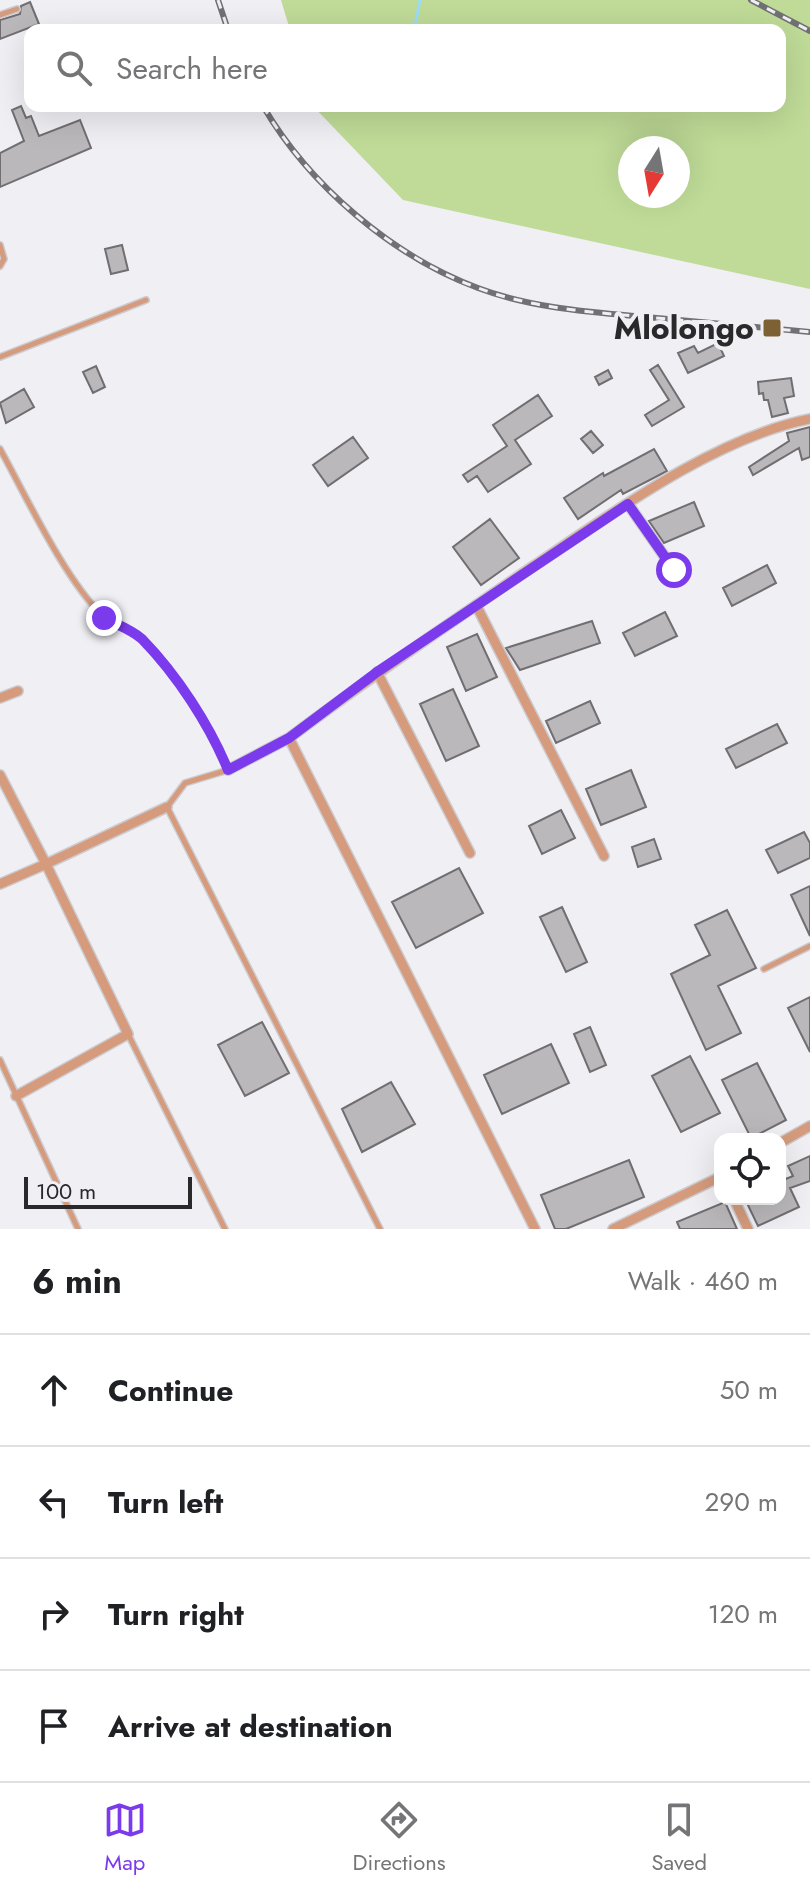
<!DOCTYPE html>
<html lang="en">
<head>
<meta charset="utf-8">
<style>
  body { margin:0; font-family:Jost,sans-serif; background:#f2f2f2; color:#202124 }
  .controls { position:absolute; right:24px; bottom:24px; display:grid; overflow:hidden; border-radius:16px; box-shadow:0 8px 32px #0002 }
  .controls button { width:72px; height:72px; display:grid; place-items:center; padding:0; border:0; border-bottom:2px solid #e0e0e0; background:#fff; color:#202124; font:40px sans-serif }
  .compass { position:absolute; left:618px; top:136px; width:72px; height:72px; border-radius:50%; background:#fff; box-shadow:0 8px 32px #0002; rotate:191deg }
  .scale { position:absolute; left:24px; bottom:20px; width:168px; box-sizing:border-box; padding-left:8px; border:4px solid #29292b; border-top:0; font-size:22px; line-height:28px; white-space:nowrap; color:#29292b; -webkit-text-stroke:6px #efeff4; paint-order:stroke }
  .stop { position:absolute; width:24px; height:24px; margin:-18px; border:6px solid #7c3aed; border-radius:50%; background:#fff }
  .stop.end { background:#7c3aed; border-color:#fff; box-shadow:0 2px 8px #0008 }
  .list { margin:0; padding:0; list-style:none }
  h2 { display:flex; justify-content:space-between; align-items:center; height:104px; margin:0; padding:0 32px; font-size:34px }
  h2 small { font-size:26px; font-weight:400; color:#757577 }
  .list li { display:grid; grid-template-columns:52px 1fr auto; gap:24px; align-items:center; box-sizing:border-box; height:112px; padding:0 32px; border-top:2px solid #e0e0e0 }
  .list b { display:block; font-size:30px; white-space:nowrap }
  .list em { font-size:26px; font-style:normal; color:#757577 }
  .icon { flex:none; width:44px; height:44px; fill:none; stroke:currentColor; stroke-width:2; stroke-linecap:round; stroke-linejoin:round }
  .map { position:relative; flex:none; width:810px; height:1229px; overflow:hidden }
  .search { position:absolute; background:#fff; box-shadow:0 8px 32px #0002; left:24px; right:24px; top:24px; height:88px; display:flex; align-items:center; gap:20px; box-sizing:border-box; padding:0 28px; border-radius:16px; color:#757577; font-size:30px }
  .sheet { height:552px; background:#fff }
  nav { display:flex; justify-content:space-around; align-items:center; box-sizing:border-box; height:112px; border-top:2px solid #e0e0e0; background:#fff; font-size:22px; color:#757577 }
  nav a { display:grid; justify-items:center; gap:4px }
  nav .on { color:#7c3aed }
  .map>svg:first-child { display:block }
  .green { fill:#bfdb97; fill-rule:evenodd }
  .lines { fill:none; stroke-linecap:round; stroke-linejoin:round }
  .stream { stroke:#9cdcf5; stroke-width:3 }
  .building { fill:#bbb8bc; stroke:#716e72; stroke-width:2 }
  .service-casing { stroke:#cbcbd0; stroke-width:8 }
  .minor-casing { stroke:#cbcbd0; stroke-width:12 }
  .service { stroke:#d59b7c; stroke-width:5 }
  .minor { stroke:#d59b7c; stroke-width:9 }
  .rail-casing { stroke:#717174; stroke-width:6 }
  .rail { stroke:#efeff4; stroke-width:3; stroke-dasharray:9; stroke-linecap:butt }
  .route { stroke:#7c3aed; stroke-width:10 }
  .poi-dot { fill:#7d6033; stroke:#efeff4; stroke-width:3 }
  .labels { text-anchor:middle; stroke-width:8; stroke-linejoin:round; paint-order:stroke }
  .poi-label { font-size:32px; font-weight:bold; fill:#29292b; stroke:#efeff4; text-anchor:end }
</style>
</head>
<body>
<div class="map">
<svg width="810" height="1229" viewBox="0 0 810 1229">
  <rect width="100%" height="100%" fill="#efeff4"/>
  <!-- green -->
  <path class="green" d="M281,0H810V289L403,200L313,106H780V30H290ZM630,148H678V196H630Z"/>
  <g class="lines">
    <!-- stream -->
    <path class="stream" d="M414,30L420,0"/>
  </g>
  <!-- building -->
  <path class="building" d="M30,2L39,24L0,39V20L20,14L21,6Z
    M21,106L26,118L31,116L39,136L80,120L91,148L0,187V153L24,141L12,110Z
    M122,245L128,270L111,274L105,249Z
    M718,343L724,356L688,373L678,353L694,346L698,353Z
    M658,365L684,407L652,426L645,415L669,400L650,370Z
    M96,366L105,387L93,393L83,372Z
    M608,370L612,378L599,385L595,377Z
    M791,378L794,396L784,398L788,413L772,417L768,400H764L763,393L759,394L758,382Z
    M24,389L34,407L6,423L0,403Z
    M538,395L552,416L515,440L531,464L488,492L477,476L468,482L463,475L507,446L493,425Z
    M810,427V457L802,460L799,448L753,475L749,467L789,441L787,433Z
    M591,431L603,445L593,453L581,439Z
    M353,437L368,458L328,486L313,465Z
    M654,449L667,471L623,494L621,490L578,519L564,498L603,473L604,476Z
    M694,502L704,526L664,543L649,521Z
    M490,519L519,558L481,585L453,547Z
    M767,565L776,583L732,606L723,588Z
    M665,612L677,636L635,656L623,633Z
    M592,621L600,643L520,670L506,648Z
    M477,634L497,677L466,691L447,647Z
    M453,689L479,746L446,761L420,704Z
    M590,701L600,723L556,743L546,721Z
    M777,724L787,743L736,768L726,749Z
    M631,770L646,807L601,825L586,789Z
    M561,810L575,838L542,854L529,826Z
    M804,832L810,843V858L778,873L766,850Z
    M654,839L661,859L638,867L632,847Z
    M459,868L483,913L416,948L392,902Z
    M810,886V936L791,895Z
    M562,907L587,962L566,972L540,917Z
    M727,910L756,968L718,986L741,1033L706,1050L671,974L710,955L695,925Z
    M810,997V1052L788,1008Z
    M262,1022L289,1073L245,1096L218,1045Z
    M590,1027L606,1065L590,1072L574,1034Z
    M551,1044L569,1083L502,1114L484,1075Z
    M690,1056L720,1113L681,1132L652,1076Z
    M757,1063L786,1120L751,1138L722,1080Z
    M391,1082L415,1124L362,1152L342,1109Z
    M810,1156V1181L790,1188L799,1207L758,1226L745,1199H780V1168L786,1179L793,1176L788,1166Z
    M629,1160L644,1197L566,1229H555L541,1195Z
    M725,1202L737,1229H680L677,1222Z"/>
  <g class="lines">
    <defs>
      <path id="service" d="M0,15L17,9
        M0,245L4,259L0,266
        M0,357L146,300
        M0,449C26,496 65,580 103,616C113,626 129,628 140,637C169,662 213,734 228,770L185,783L167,807L380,1229
        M764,969L810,946
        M128,1034L225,1229
        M0,1060L78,1229"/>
      <path id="minor" d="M628,504L674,570
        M476,605L604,856
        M377,672L470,853
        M0,698L18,691
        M289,738C368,679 450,623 532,567C611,514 716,437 810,419
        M228,770L289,738L535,1229
        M0,775L46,864L0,884
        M16,1096L128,1034L46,864L167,807
        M780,1143L810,1126
        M734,1199L748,1229
        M613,1229L720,1177"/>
    </defs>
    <!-- service casing -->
    <use href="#service" class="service-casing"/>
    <!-- minor casing -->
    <use href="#minor" class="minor-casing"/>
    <!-- service -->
    <use href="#service" class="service"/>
    <!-- minor -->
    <use href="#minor" class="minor"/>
    <defs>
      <path id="rail" d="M218,0L228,30
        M751,0L810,31
        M263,106C309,185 392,256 478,288C531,308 590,312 646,317C701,322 755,327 810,332"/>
    </defs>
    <!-- rail casing -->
    <use href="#rail" class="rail-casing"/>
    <!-- rail -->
    <use href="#rail" class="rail"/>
  </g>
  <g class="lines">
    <!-- route -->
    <path class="route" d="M104,618C116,624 132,630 142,639C177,675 209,724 228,770L289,738L377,672L628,504L674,570"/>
  </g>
  <!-- markers -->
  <rect class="poi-dot" x="762" y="318" width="20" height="20" rx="4"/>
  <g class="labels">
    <!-- poi labels -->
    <g class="poi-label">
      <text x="754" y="339">Mlolongo</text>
    </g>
  </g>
</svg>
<div class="controls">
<button><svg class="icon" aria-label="locate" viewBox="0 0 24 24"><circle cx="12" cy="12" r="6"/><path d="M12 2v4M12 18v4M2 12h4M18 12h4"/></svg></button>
</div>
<svg class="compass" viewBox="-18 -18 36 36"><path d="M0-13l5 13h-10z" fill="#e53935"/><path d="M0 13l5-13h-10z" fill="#757577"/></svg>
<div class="scale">100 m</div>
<div class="stop" style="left:674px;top:570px"></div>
<div class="stop end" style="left:104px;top:618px"></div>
<div class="search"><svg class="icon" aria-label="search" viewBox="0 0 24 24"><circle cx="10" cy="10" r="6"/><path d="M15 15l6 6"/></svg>Search here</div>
</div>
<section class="sheet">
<h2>6 min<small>Walk · 460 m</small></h2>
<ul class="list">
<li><svg class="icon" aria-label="ahead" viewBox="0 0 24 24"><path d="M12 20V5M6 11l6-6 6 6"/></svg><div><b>Continue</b></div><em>50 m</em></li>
<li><svg class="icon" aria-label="left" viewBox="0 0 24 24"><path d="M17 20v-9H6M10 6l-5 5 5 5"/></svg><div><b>Turn left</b></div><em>290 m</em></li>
<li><svg class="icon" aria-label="right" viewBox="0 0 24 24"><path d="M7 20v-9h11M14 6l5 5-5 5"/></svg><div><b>Turn right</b></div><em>120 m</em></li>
<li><svg class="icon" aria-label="arrive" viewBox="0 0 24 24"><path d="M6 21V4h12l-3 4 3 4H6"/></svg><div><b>Arrive at destination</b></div></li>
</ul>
</section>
<nav>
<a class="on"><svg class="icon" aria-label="map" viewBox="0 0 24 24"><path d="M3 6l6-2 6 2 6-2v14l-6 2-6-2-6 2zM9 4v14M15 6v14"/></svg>Map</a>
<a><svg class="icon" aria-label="directions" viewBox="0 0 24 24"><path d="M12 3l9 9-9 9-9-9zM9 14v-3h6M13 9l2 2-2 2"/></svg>Directions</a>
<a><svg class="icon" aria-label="saved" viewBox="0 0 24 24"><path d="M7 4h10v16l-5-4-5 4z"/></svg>Saved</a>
</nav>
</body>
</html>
